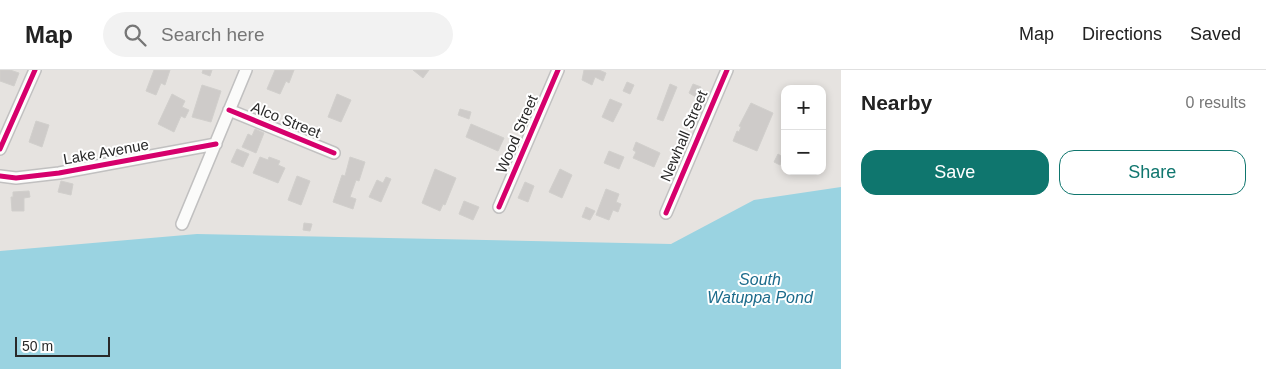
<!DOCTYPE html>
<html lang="en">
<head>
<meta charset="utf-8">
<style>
  body { margin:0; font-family:Arial,sans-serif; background:#f2f2f2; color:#222 }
  .controls { position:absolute; right:15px; top:15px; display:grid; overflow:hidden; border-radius:10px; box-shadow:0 2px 8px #0003 }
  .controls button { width:45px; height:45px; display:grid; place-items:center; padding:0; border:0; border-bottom:1px solid #e0e0e0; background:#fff; color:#222; font:25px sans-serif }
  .scale { position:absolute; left:15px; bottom:12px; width:95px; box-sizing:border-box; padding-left:5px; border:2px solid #292929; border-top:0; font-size:14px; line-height:18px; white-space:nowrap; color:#292929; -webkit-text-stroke:4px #fff; paint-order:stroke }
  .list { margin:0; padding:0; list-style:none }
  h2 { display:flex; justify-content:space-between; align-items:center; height:65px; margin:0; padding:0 20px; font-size:21px }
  h2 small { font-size:16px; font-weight:400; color:#767676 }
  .actions { display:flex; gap:10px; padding:15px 20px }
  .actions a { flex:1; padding:11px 0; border:1px solid #0f766e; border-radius:15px; text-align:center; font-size:18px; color:#0f766e }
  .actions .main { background:#0f766e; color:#fff }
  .icon { flex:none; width:28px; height:28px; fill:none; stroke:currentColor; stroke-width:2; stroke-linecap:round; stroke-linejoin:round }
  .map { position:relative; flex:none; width:841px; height:299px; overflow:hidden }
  header { display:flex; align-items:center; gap:30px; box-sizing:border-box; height:70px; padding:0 25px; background:#fff; border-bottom:1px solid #e0e0e0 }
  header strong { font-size:24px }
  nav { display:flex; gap:28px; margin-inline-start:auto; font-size:18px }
  .search { width:350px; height:45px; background:#f2f2f2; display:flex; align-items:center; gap:12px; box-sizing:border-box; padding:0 18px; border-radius:28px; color:#767676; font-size:19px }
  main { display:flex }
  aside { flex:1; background:#fff }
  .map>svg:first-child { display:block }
  .water { fill:#9ad3e1 }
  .building { fill:#cecbc9; stroke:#d1cfcc }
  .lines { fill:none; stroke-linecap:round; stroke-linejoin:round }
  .street-casing { stroke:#c1c0c0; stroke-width:14 }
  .street { stroke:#fbfbfa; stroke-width:11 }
  .cycleway-casing { stroke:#fff; stroke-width:8 }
  .cycleway { stroke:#d6006c; stroke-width:5 }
  .labels { text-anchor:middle; stroke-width:4; stroke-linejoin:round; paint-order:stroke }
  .street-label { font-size:15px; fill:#292929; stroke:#fff }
  .water-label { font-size:16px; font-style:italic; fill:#1b6b8b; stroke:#fff }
</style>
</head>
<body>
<header>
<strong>Map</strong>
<div class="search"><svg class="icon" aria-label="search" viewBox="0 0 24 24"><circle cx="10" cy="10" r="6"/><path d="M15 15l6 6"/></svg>Search here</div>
<nav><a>Map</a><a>Directions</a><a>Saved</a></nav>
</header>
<main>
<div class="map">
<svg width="841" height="299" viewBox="0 0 841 299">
  <rect width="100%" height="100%" fill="#e6e3e0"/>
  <!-- water -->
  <path class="water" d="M841,117V299H0V181L197,164L671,174L754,130Z"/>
  <!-- building -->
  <path class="building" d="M0,0H10L19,3L14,16L0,11Z
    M154,0H170L165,15L161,13L156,25L146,21Z
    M203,0H212L210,6L202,3Z
    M275,0H294L289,13L286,11L280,24L267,19Z
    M413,0H429L423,8Z
    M584,0H599L606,3L603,11L595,7L592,15L582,10Z
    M627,12L634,15L630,24L623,21Z
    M670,14L677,17L663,51L657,49Z
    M693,14L701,17L696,27L689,23Z
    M202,15L221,21L211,52L192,47Z
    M172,24L185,31L182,37L189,40L185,48L181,46L174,62L158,54Z
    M337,24L351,30L341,52L328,47Z
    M610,29L622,34L613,52L602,47Z
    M751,33L773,43L757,81L733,71L737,61L739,62L741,57L739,56Z
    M460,39L471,42L469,49L458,45Z
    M36,51L49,55L42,77L29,72Z
    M471,54L504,68L498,81L466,67Z
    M255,59L264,63L256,83L242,77L248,64L252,66Z
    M636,72L660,83L654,97L633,88L636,82L633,80Z
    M237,79L249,84L243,97L231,92Z
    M609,81L624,87L619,99L604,93Z
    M778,84L783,87L780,95L774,92Z
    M260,87L268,90L269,87L280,91L278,95L285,98L278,113L253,103Z
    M350,87L365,92L359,111L356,110L350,127L356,129L353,139L333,132L342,105L345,106Z
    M435,99L456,108L445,135L443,134L440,141L422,133Z
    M560,99L572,105L562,128L549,122Z
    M297,106L310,111L301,135L288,130Z
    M386,107L391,109L381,132L369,127L377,110L383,113Z
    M61,111L73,114L71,125L58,122Z
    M525,112L534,116L528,132L518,128Z
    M606,119L619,124L616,132L621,134L618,142L613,140L609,150L596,145Z
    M29,121L30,127L24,128V141H12L11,127H13V122Z
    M464,131L479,137L473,150L459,144Z
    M586,137L595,141L590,150L582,147Z
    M304,153L312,154L310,161L303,160Z"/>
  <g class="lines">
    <defs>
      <path id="street" d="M229,40L334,83
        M0,79L35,0
        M0,106L16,108L59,103L216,74
        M499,137L558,0
        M666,143L727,0
        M182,154L246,0"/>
    </defs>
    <!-- street casing -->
    <use href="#street" class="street-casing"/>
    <!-- street -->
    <use href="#street" class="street"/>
    <defs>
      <path id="cycleway" d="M229,40L334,83
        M0,79L35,0
        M0,106L16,108L59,103L216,74
        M499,137L558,0
        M666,143L727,0"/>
    </defs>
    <!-- cycleway casing -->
    <use href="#cycleway" class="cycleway-casing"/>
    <!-- cycleway -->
    <use href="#cycleway" class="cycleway"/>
  </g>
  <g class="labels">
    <!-- street labels -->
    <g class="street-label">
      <text transform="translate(286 50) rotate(22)" y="5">Alco Street</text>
      <text transform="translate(517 64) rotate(-67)" y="5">Wood Street</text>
      <text transform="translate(684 66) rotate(-67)" y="5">Newhall Street</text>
      <text transform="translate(106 82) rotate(-10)" y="5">Lake Avenue</text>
    </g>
    <!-- water labels -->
    <g class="water-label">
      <text x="760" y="215">South<tspan x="760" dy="18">Watuppa Pond</tspan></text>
    </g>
  </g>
</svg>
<div class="controls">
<button>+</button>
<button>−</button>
</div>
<div class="scale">50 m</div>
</div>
<aside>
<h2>Nearby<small>0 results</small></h2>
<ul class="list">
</ul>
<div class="actions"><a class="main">Save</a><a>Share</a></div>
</aside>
</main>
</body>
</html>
